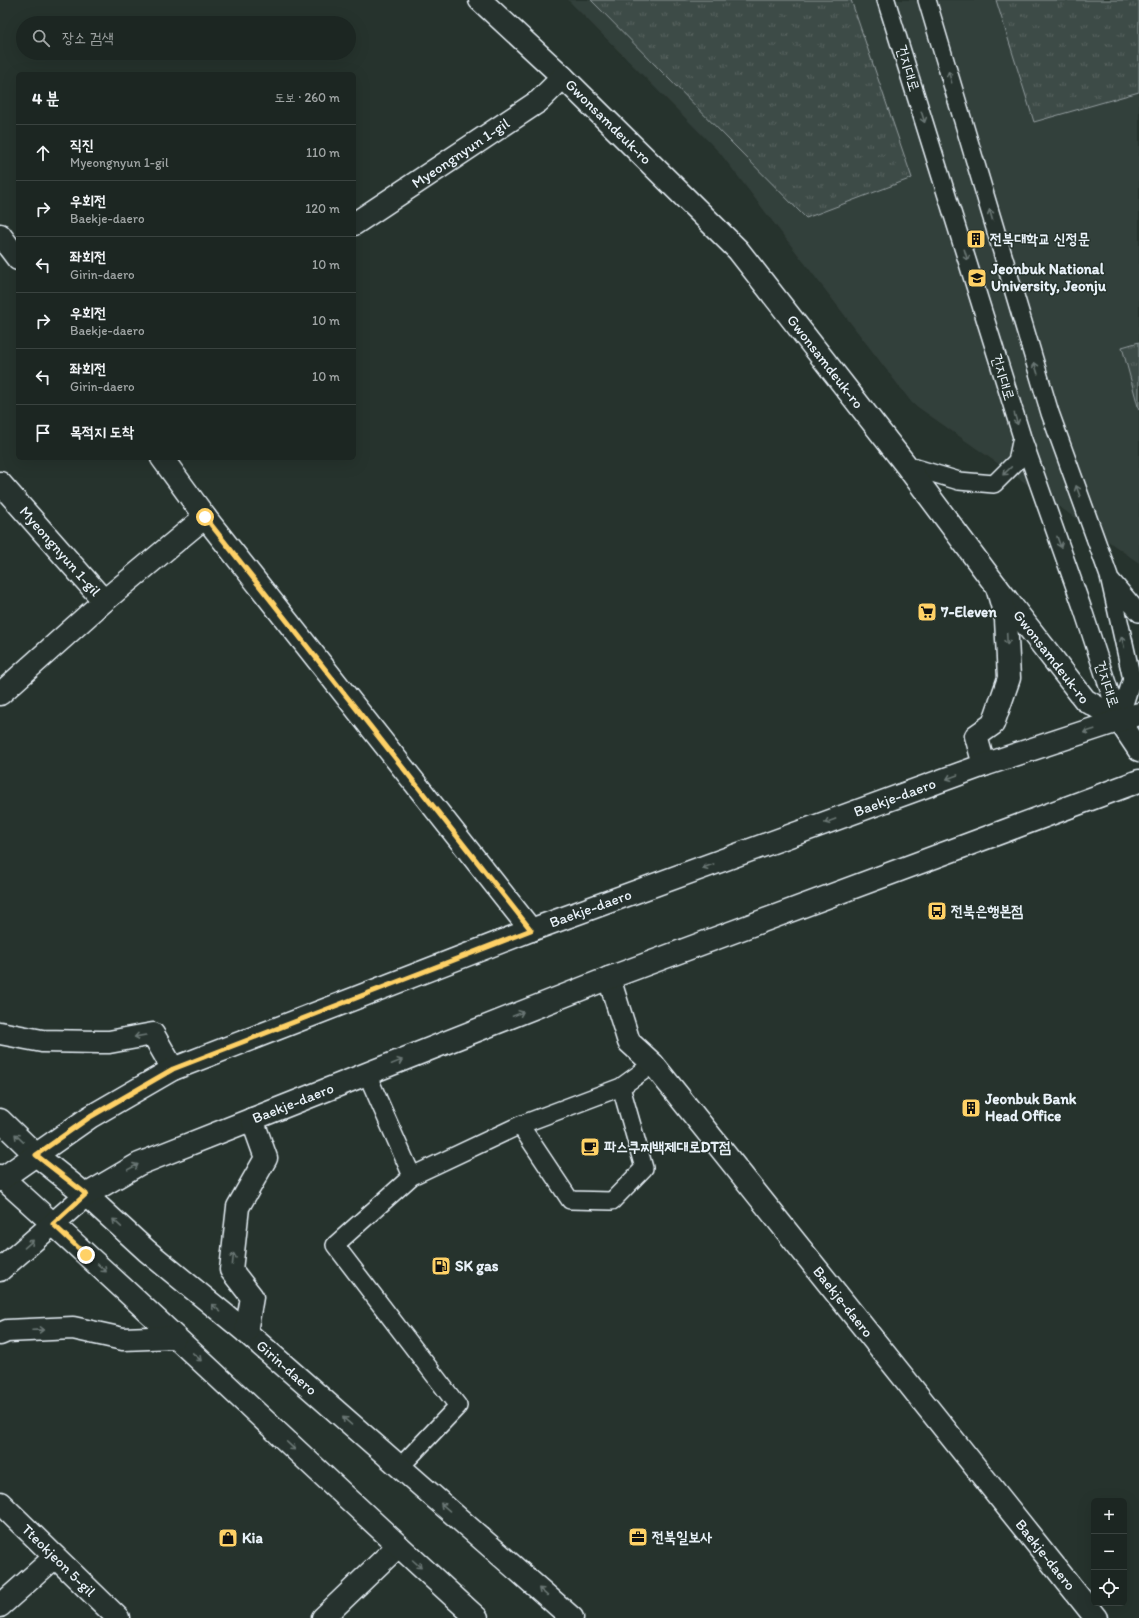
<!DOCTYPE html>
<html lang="ko">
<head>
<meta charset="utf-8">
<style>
  body { margin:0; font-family:Itim,"Poor Story",sans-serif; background:#252e2a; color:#f1f3f6 }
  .controls { position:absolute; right:12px; bottom:12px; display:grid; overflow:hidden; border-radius:6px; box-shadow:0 4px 16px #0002 }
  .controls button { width:36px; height:36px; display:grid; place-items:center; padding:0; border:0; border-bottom:1px solid #3a4340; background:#1c2622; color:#f1f3f6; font:20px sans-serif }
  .stop { position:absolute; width:12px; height:12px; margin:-9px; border:3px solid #ffd166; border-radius:50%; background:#fff }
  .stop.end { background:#ffd166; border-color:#fff; box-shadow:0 1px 4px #0008 }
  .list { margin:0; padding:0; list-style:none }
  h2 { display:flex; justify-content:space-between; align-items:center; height:52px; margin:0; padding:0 16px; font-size:17px }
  h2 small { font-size:13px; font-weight:400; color:#a0a5a5 }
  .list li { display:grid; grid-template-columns:26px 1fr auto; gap:12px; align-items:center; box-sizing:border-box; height:56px; padding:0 16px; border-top:1px solid #3a4340 }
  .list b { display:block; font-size:15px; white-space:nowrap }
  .list p { margin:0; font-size:13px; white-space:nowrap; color:#a0a5a5 }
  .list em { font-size:13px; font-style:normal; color:#a0a5a5 }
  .icon { flex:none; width:22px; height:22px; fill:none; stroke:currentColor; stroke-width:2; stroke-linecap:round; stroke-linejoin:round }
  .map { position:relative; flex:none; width:1139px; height:1618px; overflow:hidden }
  .search { position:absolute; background:#1c2622; box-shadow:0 4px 16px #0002; left:16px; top:16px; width:340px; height:44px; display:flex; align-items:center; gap:10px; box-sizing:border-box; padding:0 14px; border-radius:22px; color:#a0a5a5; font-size:15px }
  .panel { position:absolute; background:#1c2622; box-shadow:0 4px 16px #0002; left:16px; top:72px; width:340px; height:388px; border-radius:6px }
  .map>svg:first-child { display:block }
  .built { fill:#333f3a }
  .park { fill:url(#park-tufts); stroke:#939ea0 }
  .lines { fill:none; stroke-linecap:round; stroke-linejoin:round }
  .service-casing { stroke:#e8f1f8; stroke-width:20 }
  .minor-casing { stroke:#e8f1f8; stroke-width:25 }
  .tertiary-casing { stroke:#e8f1f8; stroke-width:25 }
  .service { stroke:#26332d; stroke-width:17 }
  .minor { stroke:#26332d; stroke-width:22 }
  .tertiary { stroke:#26332d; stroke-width:22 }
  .oneway { stroke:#6a7674 }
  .route { stroke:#ffd166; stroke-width:5 }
  .labels { text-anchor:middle; stroke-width:3; stroke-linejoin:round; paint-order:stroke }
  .street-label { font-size:15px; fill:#e8f1f8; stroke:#26332d }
  .poi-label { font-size:15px; font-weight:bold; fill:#e8f1f8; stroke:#26332d; text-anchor:start }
</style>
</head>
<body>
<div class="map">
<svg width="1139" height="1618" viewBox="0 0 1139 1618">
  <defs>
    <pattern id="park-tufts" width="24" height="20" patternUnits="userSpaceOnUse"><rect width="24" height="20" fill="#3e4b47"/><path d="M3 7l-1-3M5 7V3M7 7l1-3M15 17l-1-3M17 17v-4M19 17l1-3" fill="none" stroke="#5a6562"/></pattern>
  </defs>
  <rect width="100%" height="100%" fill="#26332d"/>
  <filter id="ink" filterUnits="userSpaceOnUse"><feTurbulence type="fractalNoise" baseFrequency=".025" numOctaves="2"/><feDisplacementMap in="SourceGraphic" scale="8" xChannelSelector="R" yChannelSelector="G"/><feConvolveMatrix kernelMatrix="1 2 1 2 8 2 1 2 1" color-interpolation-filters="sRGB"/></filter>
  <g filter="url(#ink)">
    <!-- built -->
    <path class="built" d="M568,0H1139V563L912,403L720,153Z"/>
    <!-- park -->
    <path class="park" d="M591,0H851L912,178L806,218Z
      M996,0H1139V92L1034,122Z
      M1139,342V410L1122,347Z"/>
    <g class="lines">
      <defs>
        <path id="service" d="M886,0L1022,437L1082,607L1119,720
          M927,0L1050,413L1109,576L1132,679L1119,720
          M906,465L959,481L994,484L1017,461L1022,437
          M1111,580L1139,613
          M367,1074L412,1176
          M520,1125L621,1087L653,1064
          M400,1467L458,1406L335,1245L412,1176L520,1125L570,1200L612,1201L644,1168L621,1087"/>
        <g id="minor">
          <path id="s1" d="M480,0L563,77L738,250L906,465L997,587L1085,700L1119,720L1139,750"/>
          <path id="s2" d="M354,224L539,101L563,77"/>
          <path d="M0,235L18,259"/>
          <path d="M162,458L205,517L531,930"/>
          <path id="s3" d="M0,483L104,601"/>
          <path d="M0,694L104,601L205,517"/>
          <path id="s4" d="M609,978L629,1042L653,1064L1096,1618"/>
          <path id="s5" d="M0,1503L118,1618"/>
          <path d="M0,1606L55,1557"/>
          <path d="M323,1618L398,1546"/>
        </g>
        <g id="tertiary">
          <path d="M984,765L976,736L993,724L1009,678L1006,619L997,587"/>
          <path d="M0,1033L42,1041L99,1042H109L153,1034L173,1069"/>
          <path id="s6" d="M0,1120L36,1155L86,1195L147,1251L246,1332L572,1618"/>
          <path d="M0,1176C162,1321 317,1472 477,1618"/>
          <path id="s7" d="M0,1180L90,1117L173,1069L531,930L984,765L1139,714"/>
          <path id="s8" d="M0,1270L86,1195L139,1164L609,978L1139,781"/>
          <path d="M246,1332L252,1297L231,1270L238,1207L266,1158L252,1119"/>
          <path d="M0,1334L7,1331L73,1328L123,1339L175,1337"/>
        </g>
      </defs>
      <!-- service casing -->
      <use href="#service" class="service-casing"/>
      <!-- minor casing -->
      <use href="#minor" class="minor-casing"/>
      <!-- tertiary casing -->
      <use href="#tertiary" class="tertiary-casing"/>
      <!-- service -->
      <use href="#service" class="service"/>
      <!-- minor -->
      <use href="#minor" class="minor"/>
      <!-- tertiary -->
      <use href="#tertiary" class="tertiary"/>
    </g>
    <!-- one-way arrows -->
    <defs><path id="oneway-shaft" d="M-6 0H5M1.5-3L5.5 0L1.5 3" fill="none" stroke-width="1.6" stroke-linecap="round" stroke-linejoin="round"/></defs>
    <g class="oneway">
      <use href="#oneway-shaft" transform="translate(950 77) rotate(-106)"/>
      <use href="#oneway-shaft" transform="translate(923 117) rotate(73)"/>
      <use href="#oneway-shaft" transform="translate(991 215) rotate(-106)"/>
      <use href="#oneway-shaft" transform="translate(966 255) rotate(73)"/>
      <use href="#oneway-shaft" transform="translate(1036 368) rotate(-107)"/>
      <use href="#oneway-shaft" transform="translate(1016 419) rotate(73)"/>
      <use href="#oneway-shaft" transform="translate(1007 471) rotate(136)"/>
      <use href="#oneway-shaft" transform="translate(1078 491) rotate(-110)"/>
      <use href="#oneway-shaft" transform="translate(1059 542) rotate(70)"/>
      <use href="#oneway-shaft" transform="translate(1007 639) rotate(87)"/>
      <use href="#oneway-shaft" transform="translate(1123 642) rotate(-103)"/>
      <use href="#oneway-shaft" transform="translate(1089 731) rotate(162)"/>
      <use href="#oneway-shaft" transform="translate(952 777) rotate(160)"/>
      <use href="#oneway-shaft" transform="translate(830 821) rotate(160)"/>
      <use href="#oneway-shaft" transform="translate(708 866) rotate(160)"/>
      <use href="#oneway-shaft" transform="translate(518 1014) rotate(-22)"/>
      <use href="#oneway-shaft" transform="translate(140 1036) rotate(170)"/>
      <use href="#oneway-shaft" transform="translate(397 1062) rotate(-22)"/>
      <use href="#oneway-shaft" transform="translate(19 1138) rotate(-136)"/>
      <use href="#oneway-shaft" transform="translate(133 1167) rotate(-28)"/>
      <use href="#oneway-shaft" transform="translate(117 1223) rotate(-137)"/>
      <use href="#oneway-shaft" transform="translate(29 1244) rotate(-41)"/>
      <use href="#oneway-shaft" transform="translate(233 1259) rotate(-84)"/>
      <use href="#oneway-shaft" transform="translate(102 1268) rotate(42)"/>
      <use href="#oneway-shaft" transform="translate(216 1308) rotate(-141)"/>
      <use href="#oneway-shaft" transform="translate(38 1330) rotate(-2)"/>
      <use href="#oneway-shaft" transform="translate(197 1357) rotate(43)"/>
      <use href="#oneway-shaft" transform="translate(347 1421) rotate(-139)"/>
      <use href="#oneway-shaft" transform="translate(291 1446) rotate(43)"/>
      <use href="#oneway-shaft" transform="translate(445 1507) rotate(-139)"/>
      <use href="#oneway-shaft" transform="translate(417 1564) rotate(42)"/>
      <use href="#oneway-shaft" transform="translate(543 1592) rotate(-139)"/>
    </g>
  </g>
  <g class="lines" filter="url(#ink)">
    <!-- route -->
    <path class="route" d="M86,1255L53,1224L86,1194L36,1155L90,1117L173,1069L531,930L205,517"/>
  </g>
  <!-- icons -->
  <defs>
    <symbol id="building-square" viewBox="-11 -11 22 22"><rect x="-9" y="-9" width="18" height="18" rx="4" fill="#ffd166" stroke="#26332d"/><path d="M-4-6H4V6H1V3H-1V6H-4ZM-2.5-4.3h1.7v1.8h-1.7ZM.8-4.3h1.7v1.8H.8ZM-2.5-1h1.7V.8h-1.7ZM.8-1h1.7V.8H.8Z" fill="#111"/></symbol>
    <symbol id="university-square" viewBox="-11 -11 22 22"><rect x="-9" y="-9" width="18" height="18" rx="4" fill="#ffd166" stroke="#26332d"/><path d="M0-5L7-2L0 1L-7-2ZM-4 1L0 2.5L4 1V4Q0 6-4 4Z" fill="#111"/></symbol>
    <symbol id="supermarket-square" viewBox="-11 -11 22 22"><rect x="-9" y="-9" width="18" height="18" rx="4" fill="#ffd166" stroke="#26332d"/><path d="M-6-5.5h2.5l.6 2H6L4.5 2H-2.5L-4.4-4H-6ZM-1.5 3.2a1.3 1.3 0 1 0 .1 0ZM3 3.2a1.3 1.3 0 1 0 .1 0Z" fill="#111"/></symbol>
    <symbol id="bus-square" viewBox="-11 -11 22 22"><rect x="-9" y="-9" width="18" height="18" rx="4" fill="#ffd166" stroke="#26332d"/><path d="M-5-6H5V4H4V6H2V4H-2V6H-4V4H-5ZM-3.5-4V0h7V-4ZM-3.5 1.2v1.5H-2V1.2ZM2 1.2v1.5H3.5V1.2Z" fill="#111"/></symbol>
    <symbol id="cafe-square" viewBox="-11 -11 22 22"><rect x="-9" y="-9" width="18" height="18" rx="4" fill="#ffd166" stroke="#26332d"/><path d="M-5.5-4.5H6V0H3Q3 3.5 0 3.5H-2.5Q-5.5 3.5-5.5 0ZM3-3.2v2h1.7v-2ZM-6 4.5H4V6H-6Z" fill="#111"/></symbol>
    <symbol id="fuel-square" viewBox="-11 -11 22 22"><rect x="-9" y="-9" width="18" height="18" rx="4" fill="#ffd166" stroke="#26332d"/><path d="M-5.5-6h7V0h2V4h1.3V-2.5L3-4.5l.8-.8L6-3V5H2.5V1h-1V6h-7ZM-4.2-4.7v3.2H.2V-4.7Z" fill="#111"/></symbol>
    <symbol id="office-square" viewBox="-11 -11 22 22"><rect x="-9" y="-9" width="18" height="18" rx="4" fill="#ffd166" stroke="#26332d"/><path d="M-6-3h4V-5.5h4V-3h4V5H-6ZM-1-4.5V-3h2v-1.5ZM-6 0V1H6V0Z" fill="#111"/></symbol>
    <symbol id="shop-square" viewBox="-11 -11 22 22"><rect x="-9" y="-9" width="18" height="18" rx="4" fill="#ffd166" stroke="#26332d"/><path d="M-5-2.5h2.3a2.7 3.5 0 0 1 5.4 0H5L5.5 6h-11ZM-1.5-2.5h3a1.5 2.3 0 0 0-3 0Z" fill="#111"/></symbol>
  </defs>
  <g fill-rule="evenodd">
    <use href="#building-square" x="965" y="228" width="22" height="22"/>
    <use href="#university-square" x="966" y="267" width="22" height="22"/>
    <use href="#supermarket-square" x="916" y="601" width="22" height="22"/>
    <use href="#bus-square" x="926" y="900" width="22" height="22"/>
    <use href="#building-square" x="960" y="1097" width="22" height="22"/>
    <use href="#cafe-square" x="579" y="1136" width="22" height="22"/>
    <use href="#fuel-square" x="430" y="1255" width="22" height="22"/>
    <use href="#office-square" x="627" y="1526" width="22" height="22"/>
    <use href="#shop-square" x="217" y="1527" width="22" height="22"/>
  </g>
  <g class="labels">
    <!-- street labels -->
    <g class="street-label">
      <text transform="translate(908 68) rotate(73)" y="5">건지대로</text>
      <text dy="5" stroke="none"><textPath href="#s1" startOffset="177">Gwonsamdeuk-ro</textPath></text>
      <text dy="5" stroke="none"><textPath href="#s2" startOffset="128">Myeongnyun 1-gil</textPath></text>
      <text dy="5" stroke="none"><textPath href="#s1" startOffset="501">Gwonsamdeuk-ro</textPath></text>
      <text transform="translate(1003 377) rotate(73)" y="5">건지대로</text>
      <text dy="5" stroke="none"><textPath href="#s3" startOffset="91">Myeongnyun 1-gil</textPath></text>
      <text dy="5" stroke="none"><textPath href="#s1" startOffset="873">Gwonsamdeuk-ro</textPath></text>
      <text transform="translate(1107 684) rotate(72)" y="5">건지대로</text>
      <text dy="5" stroke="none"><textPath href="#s7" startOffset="977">Baekje-daero</textPath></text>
      <text dy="5" stroke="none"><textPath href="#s7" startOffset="653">Baekje-daero</textPath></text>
      <text dy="5" stroke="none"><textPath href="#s8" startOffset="341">Baekje-daero</textPath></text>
      <text dy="5" stroke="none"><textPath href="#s4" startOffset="404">Baekje-daero</textPath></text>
      <text dy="5" stroke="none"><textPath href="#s6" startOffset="379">Girin-daero</textPath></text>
      <text dy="5" stroke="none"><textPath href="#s4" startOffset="728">Baekje-daero</textPath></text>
      <text dy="5" stroke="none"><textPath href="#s5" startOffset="82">Tteokjeon 5-gil</textPath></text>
    </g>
    <!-- poi labels -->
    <g class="poi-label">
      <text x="990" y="244">전북대학교 신정문</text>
      <text x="991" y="274">Jeonbuk National<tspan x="991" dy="17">University, Jeonju</tspan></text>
      <text x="941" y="617">7-Eleven</text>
      <text x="951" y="916">전북은행본점</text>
      <text x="985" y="1104">Jeonbuk Bank<tspan x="985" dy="17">Head Office</tspan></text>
      <text x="604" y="1152">파스쿠찌백제대로DT점</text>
      <text x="455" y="1271">SK gas</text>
      <text x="652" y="1542">전북일보사</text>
      <text x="242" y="1543">Kia</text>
    </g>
  </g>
</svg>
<div class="controls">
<button>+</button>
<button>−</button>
<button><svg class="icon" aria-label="locate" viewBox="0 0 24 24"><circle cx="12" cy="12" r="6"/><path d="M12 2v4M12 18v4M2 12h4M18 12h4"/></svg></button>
</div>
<div class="stop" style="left:205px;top:517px"></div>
<div class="stop end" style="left:86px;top:1255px"></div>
<div class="search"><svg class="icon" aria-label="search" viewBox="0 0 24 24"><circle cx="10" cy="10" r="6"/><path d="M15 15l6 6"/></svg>장소 검색</div>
<section class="panel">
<h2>4 분<small>도보 · 260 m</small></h2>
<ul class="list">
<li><svg class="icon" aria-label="ahead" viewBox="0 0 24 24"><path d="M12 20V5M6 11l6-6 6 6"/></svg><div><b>직진</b><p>Myeongnyun 1-gil</p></div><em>110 m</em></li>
<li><svg class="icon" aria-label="right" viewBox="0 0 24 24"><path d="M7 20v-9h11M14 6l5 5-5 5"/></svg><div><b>우회전</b><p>Baekje-daero</p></div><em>120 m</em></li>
<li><svg class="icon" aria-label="left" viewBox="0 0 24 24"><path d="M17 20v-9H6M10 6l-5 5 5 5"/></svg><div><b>좌회전</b><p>Girin-daero</p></div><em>10 m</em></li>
<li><svg class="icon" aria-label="right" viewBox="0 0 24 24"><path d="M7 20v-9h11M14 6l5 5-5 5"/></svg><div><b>우회전</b><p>Baekje-daero</p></div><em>10 m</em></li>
<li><svg class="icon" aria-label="left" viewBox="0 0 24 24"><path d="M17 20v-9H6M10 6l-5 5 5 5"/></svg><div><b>좌회전</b><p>Girin-daero</p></div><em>10 m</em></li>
<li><svg class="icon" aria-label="arrive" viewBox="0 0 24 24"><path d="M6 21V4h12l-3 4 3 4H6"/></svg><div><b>목적지 도착</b></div></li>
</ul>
</section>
</div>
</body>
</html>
